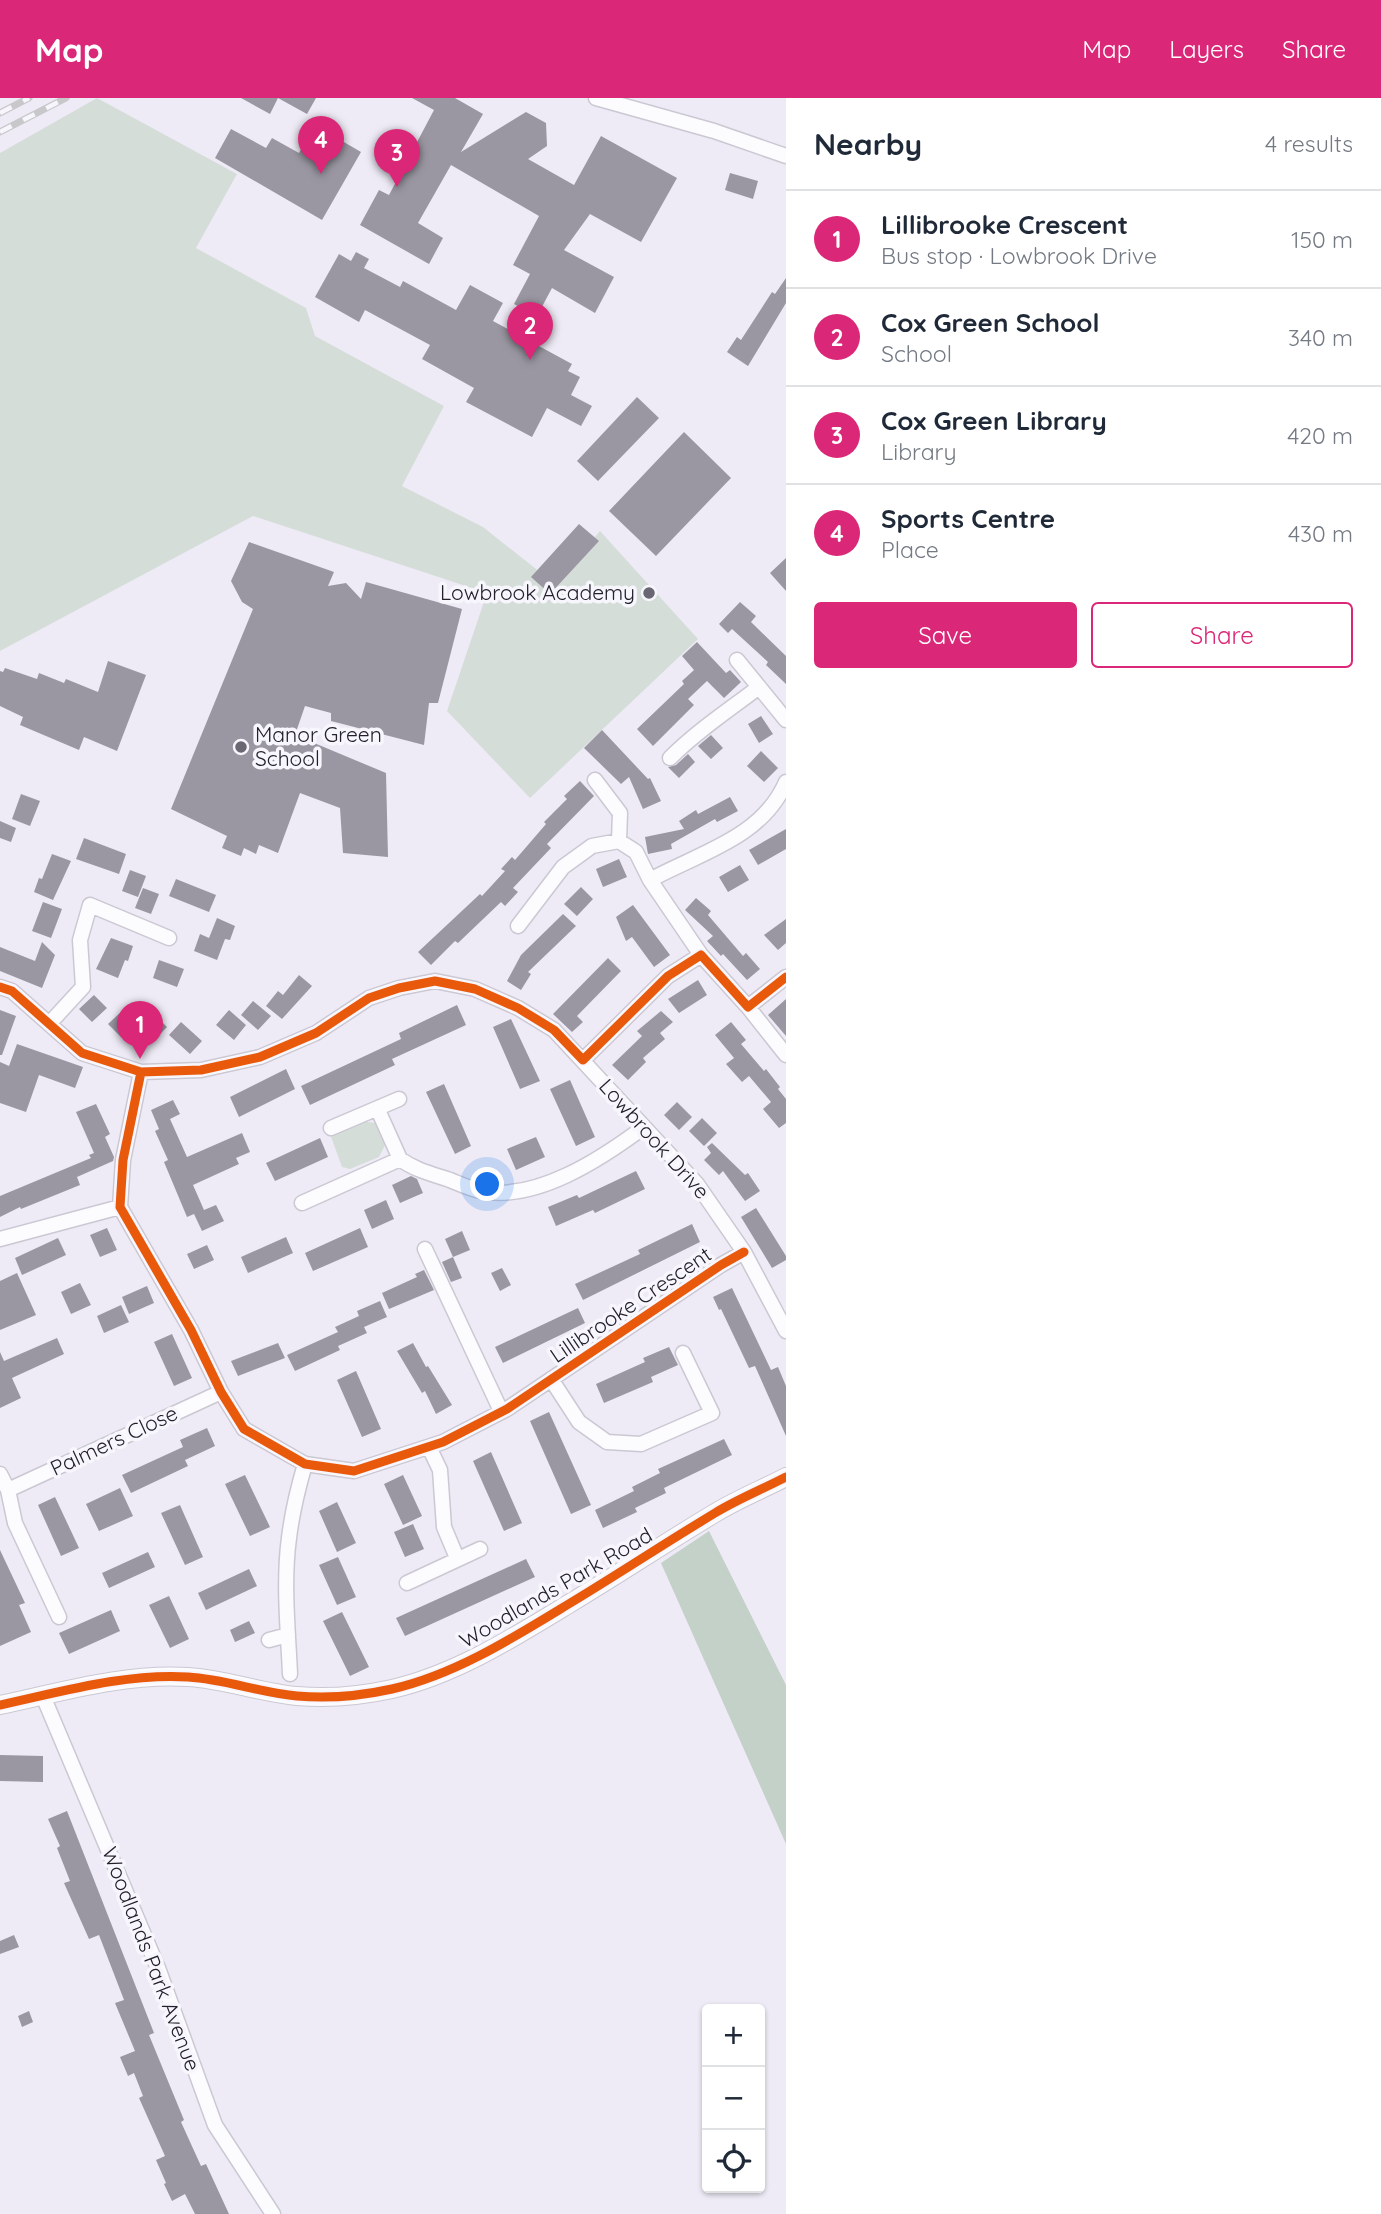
<!DOCTYPE html>
<html lang="en">
<head>
<meta charset="utf-8">
<style>
  body { margin:0; font-family:Quicksand,sans-serif; background:#f6f6f7; color:#1f2937 }
  .controls { position:absolute; right:21px; bottom:21px; display:grid; overflow:hidden; border-radius:7px; box-shadow:0 2px 5px #0004 }
  .controls button { width:63px; height:63px; display:grid; place-items:center; padding:0; border:0; border-bottom:2px solid #e0e1e3; background:#fff; color:#1f2937; font:35px sans-serif }
  .you { position:absolute; left:488px; top:1087px; width:24px; height:24px; margin:-18px; border:5px solid #fff; border-radius:50%; background:#1a73e8; box-shadow:0 0 0 10px #1a73e833 }
  .badge { display:grid; place-items:center; width:46px; height:46px; border-radius:50%; background:#db2777; color:#fff; font-size:23px; font-weight:700 }
  .pin { position:absolute; translate:-50% -58px; filter:drop-shadow(0 2px 4px #0008) }
  .pin::after { content:''; position:absolute; top:37px; width:24px; height:21px; background:inherit; clip-path:polygon(0 0,100% 0,50% 100%) }
  .list { margin:0; padding:0; list-style:none }
  h2 { display:flex; justify-content:space-between; align-items:center; height:91px; margin:0; padding:0 28px; font-size:30px }
  h2 small { font-size:23px; font-weight:400; color:#747a83 }
  .list li { display:grid; grid-template-columns:46px 1fr auto; gap:21px; align-items:center; box-sizing:border-box; height:98px; padding:0 28px; border-top:2px solid #e0e1e3 }
  .list b { display:block; font-size:26px; white-space:nowrap }
  .list p { margin:0; font-size:23px; white-space:nowrap; color:#747a83 }
  .list em { font-size:23px; font-style:normal; color:#747a83 }
  .actions { display:flex; gap:14px; padding:21px 28px }
  .actions a { flex:1; padding:16px 0; border:2px solid #db2777; border-radius:7px; text-align:center; font-size:24px; color:#db2777 }
  .actions .main { background:#db2777; color:#fff }
  .icon { flex:none; width:38px; height:38px; fill:none; stroke:currentColor; stroke-width:2; stroke-linecap:round; stroke-linejoin:round }
  .map { position:relative; flex:none; width:786px; height:2116px; overflow:hidden }
  header { display:flex; align-items:center; gap:42px; box-sizing:border-box; height:98px; padding:0 35px; background:#db2777; color:#fff }
  header strong { font-size:33px }
  nav { display:flex; gap:38px; margin-inline-start:auto; font-size:24px }
  main { display:flex }
  aside { flex:1; background:#fff }
  .map>svg:first-child { display:block }
  .green { fill:#d5ddd9 }
  .forest { fill:#c4d1c8 }
  .building { fill:#9a97a2 }
  .lines { fill:none; stroke-linecap:round; stroke-linejoin:round }
  .minor-casing { stroke:#cbc8d3; stroke-width:17 }
  .tertiary-casing { stroke:#cbc8d3; stroke-width:20 }
  .minor { stroke:#fcfcfe; stroke-width:14 }
  .tertiary { stroke:#fcfcfe; stroke-width:18 }
  .rail-casing { stroke:#c8c7ca; stroke-width:7 }
  .rail { stroke:#f8f6fd; stroke-width:4.5; stroke-dasharray:13; stroke-linecap:butt }
  .cycleway-casing { stroke:#f8f6fd; stroke-width:13 }
  .cycleway { stroke:#e8590c; stroke-width:9 }
  .poi-dot { fill:#6a6773; stroke:#f8f6fd; stroke-width:2.5 }
  .labels { text-anchor:middle; stroke-width:7; stroke-linejoin:round; paint-order:stroke }
  .poi-label { font-size:21px; fill:#23202c; stroke:#f8f6fd; text-anchor:end }
  .street-label { font-size:21px; fill:#23202c; stroke:#f8f6fd }
</style>
</head>
<body>
<header>
<strong>Map</strong>
<nav><a>Map</a><a>Layers</a><a>Share</a></nav>
</header>
<main>
<div class="map">
<svg width="786" height="2116" viewBox="0 0 786 2116">
  <rect width="100%" height="100%" fill="#eeebf6"/>
  <!-- green -->
  <path class="green" d="M97,0L237,76L196,150L306,210L315,238L444,308L402,388L483,429L555,486L600,433L698,541L530,700L447,613L487,495L253,418L0,553V55Z
    M362,1023L375,1025L385,1047L379,1059L350,1071L342,1069L330,1036Z"/>
  <!-- forest -->
  <path class="forest" d="M709,1433L786,1587V1746L661,1465Z"/>
  <!-- building -->
  <path class="building" d="M241,0H316L307,16L278,0L270,16Z
    M412,0H455L483,16L461,54L526,14L546,25L547,48L528,61L574,87L601,38L677,80L641,144L590,116L564,152L614,179L595,215L552,190L537,218L514,206L530,176L513,167L539,118L451,67L418,125L443,140L429,166L360,127L379,92L389,97L434,12Z
    M231,31L266,50L272,40L299,55L304,46L315,52L325,33L361,54L322,122L215,60Z
    M730,75L758,83L753,101L725,92Z
    M356,154L369,161L364,170L400,189L403,183L456,212L470,187L503,205L493,223L572,266L568,273L580,279L571,297L592,308L581,328L547,310L532,339L466,304L474,290L422,261L430,247L365,212L359,224L315,199L339,156L351,163Z
    M786,180V205L748,268L727,254L737,239L741,242L772,194L775,196Z
    M637,299L659,320L598,383L577,363Z
    M684,334L731,380L656,458L609,413Z
    M579,426L599,443L550,496L531,479Z
    M249,444L334,474L328,488L346,485L361,501L366,484L462,511L438,605H429L424,647L331,623V615L305,608L295,637L386,675L388,759L343,755L340,710L300,695L278,755L259,747L256,756L244,750L241,758L222,750L227,738L171,711L253,511L242,504L231,483Z
    M786,460V493L770,475Z
    M740,504L756,518L751,524L786,558V586L766,567L768,564L732,531L728,535L719,526Z
    M697,544L726,575L730,572L741,584L724,600L707,583L688,601L694,607L653,648L637,631L684,586L682,583L694,572L682,558Z
    M108,563L146,577L117,653L84,639L79,652L20,627L23,619L0,608V573L3,574L5,570L37,581L39,575L64,585L66,581L98,594Z
    M761,618L773,636L759,645L748,626Z
    M602,632L648,681L650,680L661,703L643,711L629,679L621,686L584,650Z
    M711,637L723,650L711,661L698,648Z
    M761,653L778,670L764,684L747,668Z
    M688,656L695,664L679,680L668,669L676,667Z
    M580,683L594,698L547,746L551,750L513,790L518,794L505,808L501,804L458,845L455,843L431,867L418,854L480,796L482,798L505,773L501,771L512,759L515,762L546,726L544,724L567,701L564,698Z
    M21,696L40,703L30,728L12,721Z
    M730,699L738,713L717,724L715,721L671,746L672,751L648,756L645,739L684,731L679,723L696,712L698,716Z
    M0,723L16,730L11,744L0,740Z
    M786,731V751L758,767L749,752Z
    M84,740L126,756L119,776L76,761Z
    M52,756L71,763L53,802L34,794L39,780L42,781Z
    M619,761L627,779L603,789L596,771Z
    M740,767L749,782L728,794L719,779Z
    M130,772L146,778L138,799L122,793Z
    M176,781L216,797L209,814L169,798Z
    M581,789L593,801L577,818L564,806Z
    M143,790L159,796L151,816L135,810Z
    M696,800L711,813L708,817L743,858L746,855L760,871L747,882L723,856L721,858L707,843L713,838L685,812Z
    M43,804L62,811L51,840L32,833Z
    M633,807L670,857L654,869L632,839L626,843L616,819Z
    M563,816L576,828L528,874L531,876L521,892L507,883L521,857Z
    M217,820L235,828L230,842L225,841L217,862L194,853L200,836L209,840Z
    M786,821V845L778,852L764,837Z
    M111,840L133,848L128,863L125,862L118,880L96,871Z
    M42,844L55,857L42,890L0,873V849L35,863Z
    M608,860L621,873L577,918L583,924L572,934L553,916Z
    M159,862L184,871L177,889L153,880Z
    M299,877L312,888L282,921L266,908L278,893L283,897Z
    M698,882L707,897L679,915L668,901Z
    M94,897L107,910L92,924L79,911Z
    M786,901V938L768,917Z
    M253,903L271,918L258,932L241,917Z
    M457,907L466,927L392,961L395,967L310,1007L301,988L401,941L399,935Z
    M0,912L16,918L2,957H0Z
    M123,912L136,925L121,939L108,926Z
    M229,912L246,927L234,942L216,927Z
    M151,913L167,929L152,944L136,927Z
    M661,913L673,924L660,935L665,941L643,960L646,964L628,982L612,967L642,938L637,933Z
    M511,921L540,983L520,991L493,929Z
    M181,924L202,943L190,956L169,937Z
    M731,924L746,942L741,946L764,973L766,971L780,989L778,991L786,1001V1025L779,1030L763,1011L771,1004L749,978L742,984L726,966L734,960L715,937Z
    M17,946L83,969L75,990L39,977L26,1014L0,1005V964L9,968Z
    M286,971L295,991L239,1019L230,999Z
    M570,982L595,1039L576,1048L550,991Z
    M444,986L471,1048L455,1056L426,994Z
    M173,1002L180,1016L170,1021L187,1059L242,1035L250,1054L236,1060L239,1066L193,1087L204,1112L216,1107L224,1123L202,1133L194,1116L187,1119L164,1064L168,1062L155,1033L159,1031L151,1012Z
    M677,1004L692,1019L679,1032L664,1017Z
    M96,1006L110,1036L105,1039L114,1059L113,1063L77,1079L80,1087L21,1111L20,1109L0,1119V1098L91,1060L89,1057L94,1055L76,1014Z
    M702,1020L717,1035L704,1048L689,1033Z
    M536,1039L545,1059L516,1072L507,1051Z
    M320,1040L328,1059L275,1083L266,1065Z
    M712,1045L745,1077L748,1075L760,1093L745,1103L723,1073L719,1077L704,1062L711,1055L707,1049Z
    M636,1073L645,1091L595,1115L593,1112L556,1128L548,1109L577,1097L579,1100Z
    M411,1078L417,1081L423,1095L400,1105L392,1087Z
    M386,1102L394,1121L372,1131L364,1112Z
    M756,1110L786,1158V1162L772,1170L741,1119Z
    M692,1126L700,1144L583,1202L575,1186L640,1156L638,1152Z
    M107,1130L117,1152L100,1159L90,1137Z
    M360,1130L368,1149L313,1173L305,1155Z
    M462,1133L470,1152L453,1159L445,1141Z
    M286,1139L293,1155L248,1175L241,1159Z
    M58,1140L66,1157L22,1177L15,1160Z
    M207,1147L214,1162L194,1171L187,1156Z
    M453,1159L462,1180L451,1184L442,1164Z
    M502,1170L511,1187L500,1193L491,1175Z
    M424,1172L434,1192L389,1211L382,1195L417,1179L415,1176Z
    M17,1175L36,1217L0,1232V1183Z
    M80,1185L91,1207L71,1216L61,1194Z
    M147,1188L154,1205L129,1216L122,1199Z
    M732,1190L771,1272L778,1269L786,1288V1338L755,1268L749,1270L721,1211L719,1212L713,1199Z
    M380,1203L387,1219L364,1229L367,1235L338,1248L340,1252L295,1273L287,1257L338,1234L335,1229L359,1218L357,1213Z
    M121,1207L129,1224L104,1235L97,1218Z
    M578,1210L585,1225L503,1265L495,1249Z
    M172,1236L192,1280L174,1288L154,1244Z
    M57,1240L64,1256L12,1280L21,1300L0,1310V1254L4,1263Z
    M278,1245L285,1260L238,1278L231,1263Z
    M413,1245L426,1269L428,1268L452,1307L436,1316L425,1293L422,1295L397,1253Z
    M669,1249L678,1267L651,1279L653,1284L604,1305L596,1286L645,1264L643,1260Z
    M356,1273L381,1331L362,1339L337,1282Z
    M549,1314L591,1407L571,1416L530,1323Z
    M207,1330L215,1348L185,1362L188,1368L131,1395L122,1377L183,1349L180,1342Z
    M724,1341L732,1357L664,1390L666,1395L635,1410L637,1414L603,1430L595,1412L634,1393L632,1389L660,1375L658,1371Z
    M491,1354L522,1425L504,1433L473,1363Z
    M245,1377L270,1429L250,1438L225,1386Z
    M403,1377L422,1418L403,1427L384,1386Z
    M120,1390L133,1418L99,1433L86,1406Z
    M55,1399L79,1450L61,1458L38,1407Z
    M337,1404L356,1445L337,1454L319,1413Z
    M180,1407L203,1459L185,1467L161,1415Z
    M413,1426L424,1451L405,1459L394,1434Z
    M0,1452L25,1505L19,1507L31,1534L0,1548Z
    M148,1454L155,1469L109,1490L102,1475Z
    M338,1459L356,1499L337,1507L319,1467Z
    M526,1461L535,1479L405,1538L396,1520Z
    M249,1471L257,1488L206,1512L198,1495Z
    M169,1498L189,1541L170,1550L149,1507Z
    M111,1512L120,1533L69,1556L59,1535Z
    M342,1514L369,1569L350,1578L323,1523Z
    M249,1523L255,1535L235,1544L230,1532Z
    M0,1657L43,1658V1684L0,1683Z
    M67,1713L154,1935L149,1937L184,2022L181,2024L201,2068L206,2066L229,2116H195L185,2096L172,2103L164,2086L166,2085L156,2062L165,2058L139,2000L143,1998L134,1975L128,1978L120,1959L135,1953L115,1905L124,1902L99,1837L89,1841L64,1785L70,1783L57,1750L60,1748L48,1721Z
    M14,1837L19,1849L0,1856V1843Z
    M29,1913L33,1924L22,1929L18,1918Z"/>
  <g class="lines">
    <defs>
      <path id="minor" d="M596,0L714,33L786,58
        M737,562L786,622
        M670,660C697,633 729,612 759,589
        M595,682L620,715L619,743
        M650,782C699,755 762,740 786,684
        M518,828L563,769L592,748L619,743L636,754L650,782L701,857L748,909L786,957
        M0,889L12,893L82,955L141,974L201,972L260,959L316,935L369,900L399,890L435,883L475,891L518,910L554,932L697,1086L744,1154L786,1233
        M748,909L786,879
        M49,926L83,889L80,842L90,807L169,840
        M583,962L668,878L701,857
        M141,974L123,1062L120,1109L191,1232L221,1294L244,1331L305,1366L354,1373L443,1344L507,1311L721,1167L744,1154
        M378,1012L400,1061
        M331,1030L399,1001
        M302,1105L400,1061C415,1072 432,1076 450,1082C460,1086 470,1091 481,1093C536,1104 601,1061 644,1029
        M0,1141L120,1109
        M425,1151L501,1313
        M551,1281L579,1324L607,1344L641,1346L712,1315L683,1255
        M429,1349L440,1372L444,1429L457,1460
        M0,1376L8,1392L15,1425L59,1519
        M8,1392L221,1294
        M407,1485L480,1451
        M269,1542L288,1537
        M290,1576C288,1532 283,1484 289,1440C292,1415 298,1390 305,1366
        M43,1598L158,1870L215,2027L273,2116"/>
      <path id="tertiary" d="M0,1607C61,1594 125,1575 188,1579C225,1581 261,1595 297,1598C329,1601 360,1598 392,1591C454,1577 513,1540 567,1507C617,1477 665,1445 715,1415C738,1401 763,1391 786,1379"/>
    </defs>
    <!-- minor casing -->
    <use href="#minor" class="minor-casing"/>
    <!-- tertiary casing -->
    <use href="#tertiary" class="tertiary-casing"/>
    <!-- minor -->
    <use href="#minor" class="minor"/>
    <!-- tertiary -->
    <use href="#tertiary" class="tertiary"/>
    <defs>
      <path id="rail" d="M0,15L29,0
        M0,34L66,0"/>
    </defs>
    <!-- rail casing -->
    <use href="#rail" class="rail-casing"/>
    <!-- rail -->
    <use href="#rail" class="rail"/>
    <defs>
      <path id="cycleway" d="M0,889L12,893L82,955L141,974L201,972L260,959L316,935L369,900L399,890L435,883L475,891L518,910L554,932L583,962L668,878L701,857L748,909L786,879
        M141,974L123,1062L120,1109L191,1232L221,1294L244,1331L305,1366L354,1373L443,1344L507,1311L721,1167L744,1154
        M0,1607C61,1594 125,1575 188,1579C225,1581 261,1595 297,1598C329,1601 360,1598 392,1591C454,1577 513,1540 567,1507C617,1477 665,1445 715,1415C738,1401 763,1391 786,1379"/>
    </defs>
    <!-- cycleway casing -->
    <use href="#cycleway" class="cycleway-casing"/>
    <!-- cycleway -->
    <use href="#cycleway" class="cycleway"/>
  </g>
  <!-- markers -->
  <g class="poi-dot">
    <circle cx="649" cy="495" r="7"/>
    <circle cx="241" cy="649" r="7"/>
  </g>
  <g class="labels">
    <!-- poi labels -->
    <g class="poi-label">
      <text x="635" y="502">Lowbrook Academy</text>
      <text x="255" y="644" text-anchor="start">Manor Green<tspan x="255" dy="24">School</tspan></text>
    </g>
    <!-- street labels -->
    <g class="street-label">
      <text transform="translate(654 1041) rotate(48)" y="7">Lowbrook Drive</text>
      <text transform="translate(631 1207) rotate(-34)" y="7">Lillibrooke Crescent</text>
      <text transform="translate(114 1343) rotate(-25)" y="7">Palmers Close</text>
      <text transform="translate(556 1490) rotate(-30)" y="7">Woodlands Park Road</text>
      <text transform="translate(151 1861) rotate(69)" y="7">Woodlands Park Avenue</text>
    </g>
  </g>
</svg>
<div class="controls">
<button>+</button>
<button>−</button>
<button><svg class="icon" aria-label="locate" viewBox="0 0 24 24"><circle cx="12" cy="12" r="6"/><path d="M12 2v4M12 18v4M2 12h4M18 12h4"/></svg></button>
</div>
<div class="you"></div>
<div class="pin badge" style="left:140px;top:961px">1</div>
<div class="pin badge" style="left:530px;top:262px">2</div>
<div class="pin badge" style="left:397px;top:89px">3</div>
<div class="pin badge" style="left:321px;top:76px">4</div>
</div>
<aside>
<h2>Nearby<small>4 results</small></h2>
<ul class="list">
<li><span class="badge">1</span><div><b>Lillibrooke Crescent</b><p>Bus stop · Lowbrook Drive</p></div><em>150 m</em></li>
<li><span class="badge">2</span><div><b>Cox Green School</b><p>School</p></div><em>340 m</em></li>
<li><span class="badge">3</span><div><b>Cox Green Library</b><p>Library</p></div><em>420 m</em></li>
<li><span class="badge">4</span><div><b>Sports Centre</b><p>Place</p></div><em>430 m</em></li>
</ul>
<div class="actions"><a class="main">Save</a><a>Share</a></div>
</aside>
</main>
</body>
</html>
